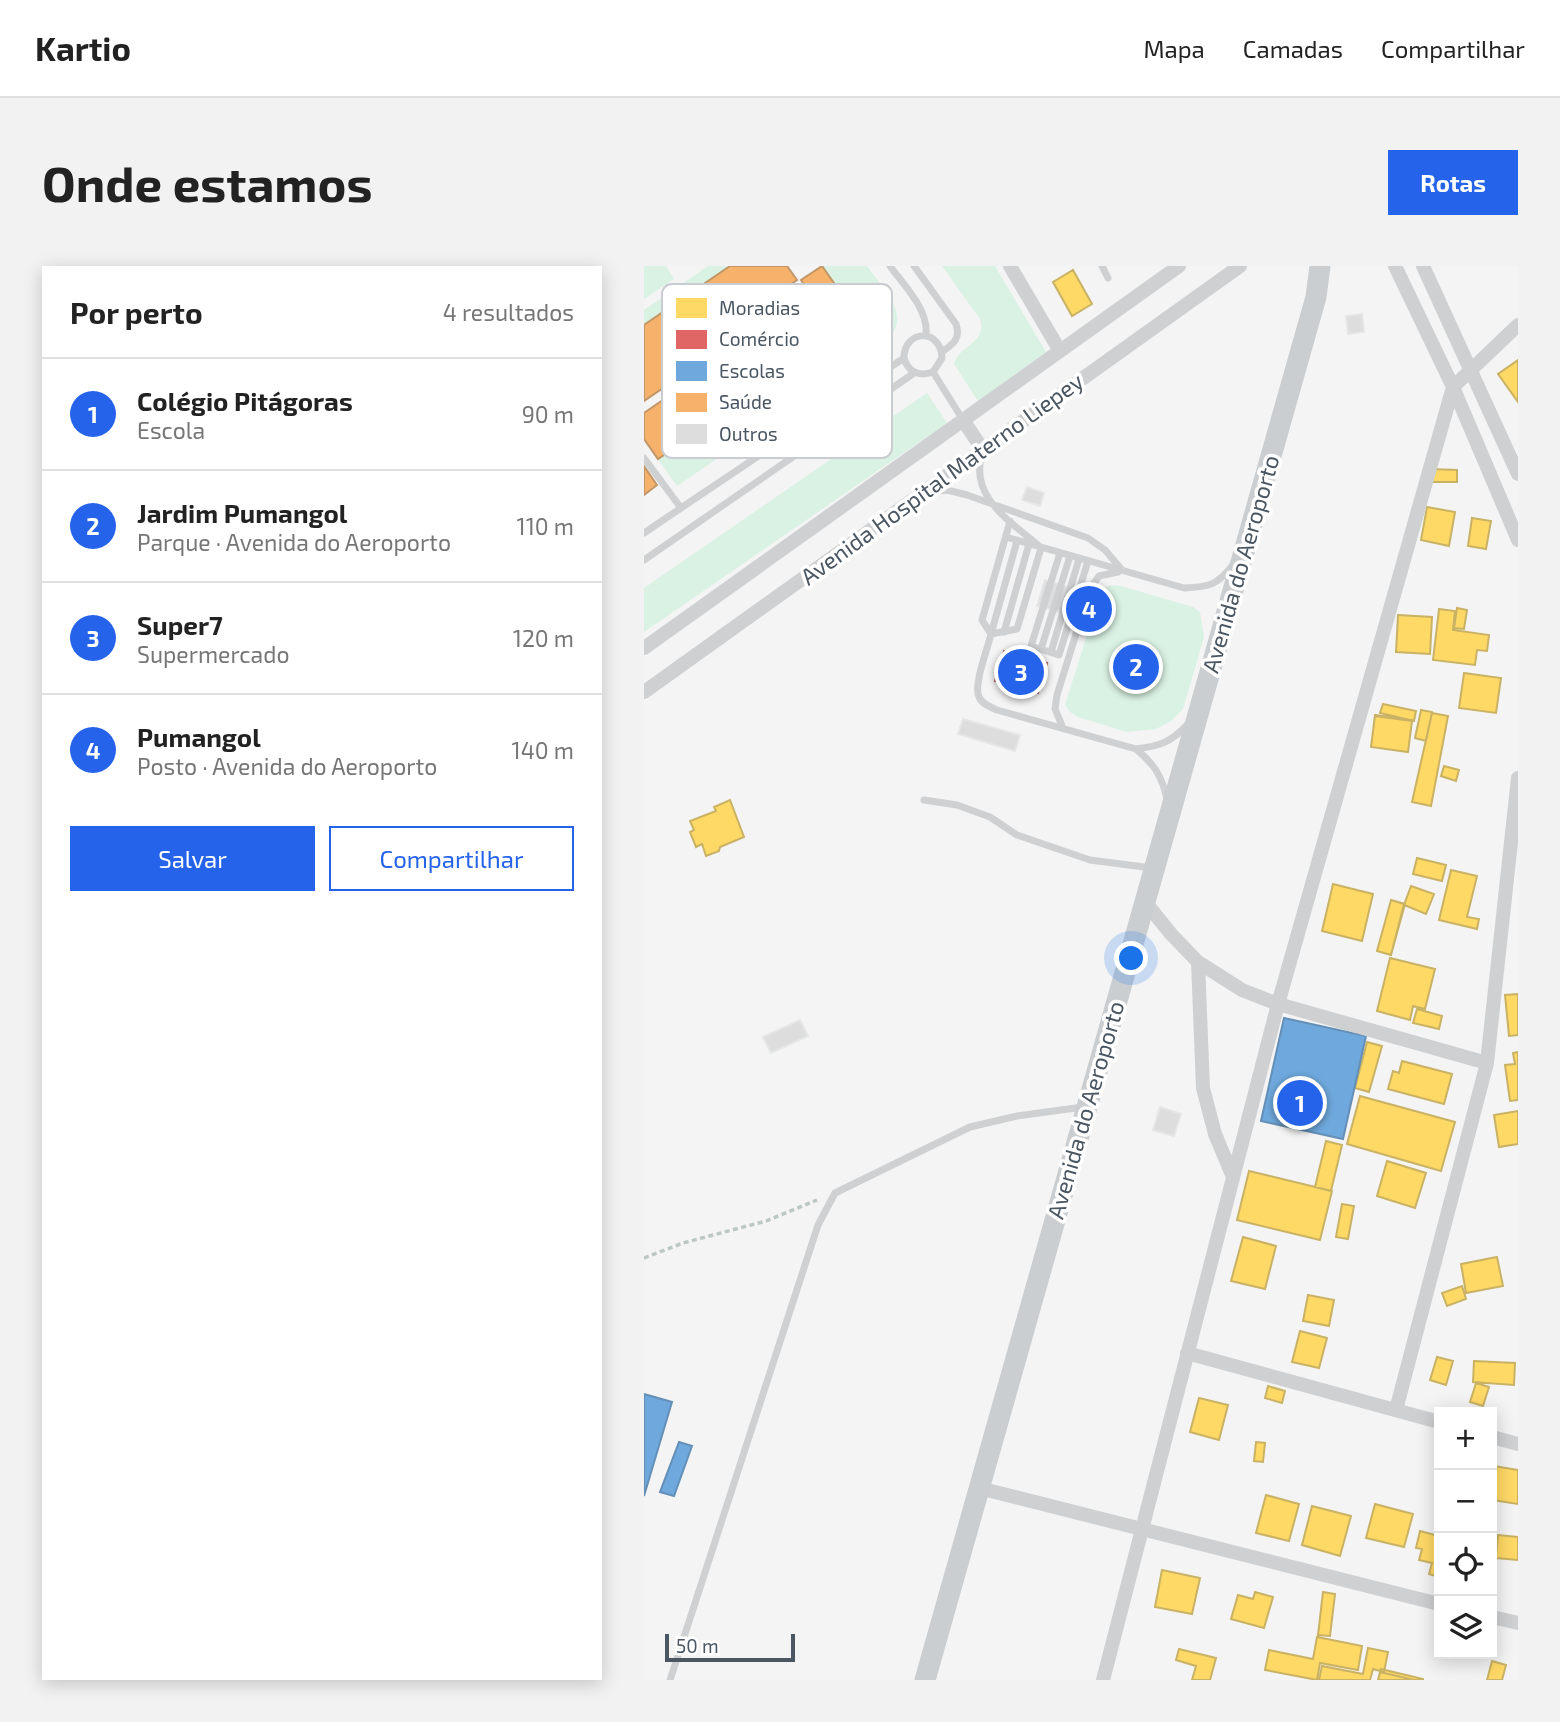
<!DOCTYPE html>
<html lang="pt">
<head>
<meta charset="utf-8">
<style>
  body { margin:0; font-family:"Exo 2",sans-serif; background:#f2f2f2; color:#222 }
  .controls { position:absolute; right:21px; bottom:21px; display:grid; overflow:hidden; border-radius:0px; box-shadow:0 4px 18px #0003 }
  .controls button { width:63px; height:63px; display:grid; place-items:center; padding:0; border:0; border-bottom:2px solid #e0e0e0; background:#fff; color:#222; font:35px sans-serif }
  .scale { position:absolute; left:21px; bottom:18px; width:130px; box-sizing:border-box; padding-left:7px; border:4px solid #4a5661; border-top:0; font-size:19px; line-height:24px; white-space:nowrap; color:#4a5661; -webkit-text-stroke:5px #fff; paint-order:stroke }
  .you { position:absolute; left:488px; top:693px; width:24px; height:24px; margin:-18px; border:5px solid #fff; border-radius:50%; background:#1a73e8; box-shadow:0 0 0 10px #1a73e833 }
  .badge { display:grid; place-items:center; width:46px; height:46px; border-radius:50%; background:#2563eb; color:#fff; font-size:23px; font-weight:700 }
  .pin { position:absolute; translate:-50% -50%; border:4px solid #fff; box-shadow:0 2px 7px #0006 }
  .list { margin:0; padding:0; list-style:none }
  h2 { display:flex; justify-content:space-between; align-items:center; height:91px; margin:0; padding:0 28px; font-size:30px }
  h2 small { font-size:23px; font-weight:400; color:#767676 }
  .list li { display:grid; grid-template-columns:46px 1fr auto; gap:21px; align-items:center; box-sizing:border-box; height:112px; padding:0 28px; border-top:2px solid #e0e0e0 }
  .list b { display:block; font-size:26px; white-space:nowrap }
  .list p { margin:0; font-size:23px; white-space:nowrap; color:#767676 }
  .list em { font-size:23px; font-style:normal; color:#767676 }
  .actions { display:flex; gap:14px; padding:21px 28px }
  .actions a { flex:1; padding:16px 0; border:2px solid #2563eb; border-radius:0px; text-align:center; font-size:24px; color:#2563eb }
  .actions .main { background:#2563eb; color:#fff }
  .icon { flex:none; width:38px; height:38px; fill:none; stroke:currentColor; stroke-width:2; stroke-linecap:round; stroke-linejoin:round }
  .map { position:relative; flex:none; width:874px; height:1414px; overflow:hidden; border-radius:0px }
  header { display:flex; align-items:center; gap:42px; box-sizing:border-box; height:98px; padding:0 35px; background:#fff; border-bottom:2px solid #e0e0e0 }
  header strong { font-size:33px }
  nav { display:flex; gap:38px; margin-inline-start:auto; font-size:24px }
  .intro { display:flex; align-items:center; justify-content:space-between; box-sizing:border-box; height:168px; padding:0 42px }
  h1 { margin:0; font-size:49px }
  .button { padding:18px 32px; border-radius:0px; background:#2563eb; color:#fff; font-size:24px; font-weight:700 }
  main { display:flex; gap:42px; padding:0 42px }
  aside { flex:1; background:#fff; border-radius:0px; box-shadow:0 4px 18px #0003 }
  .map>svg:first-child { display:block }
  .green { fill:#d9f2e3 }
  .homes { fill:#ffd966; stroke:#c9b264; stroke-width:2 }
  .shops { fill:#e06666; stroke:#b36164; stroke-width:2 }
  .schools { fill:#6fa8dc; stroke:#648fb7; stroke-width:2 }
  .health { fill:#f6b26b; stroke:#c29668; stroke-width:2 }
  .building { fill:#ddddde; stroke:#e5e6e7; stroke-width:2 }
  .lines { fill:none; stroke-linecap:round; stroke-linejoin:round }
  .path { stroke:#bcc7c4; stroke-width:3.5; stroke-dasharray:5 3.5; stroke-linecap:butt }
  .service { stroke:#ced0d2; stroke-width:7 }
  .minor { stroke:#ced0d2; stroke-width:14 }
  .primary { stroke:#caced1; stroke-width:21 }
  .labels { text-anchor:middle; stroke-width:7; stroke-linejoin:round; paint-order:stroke }
  .street-label { font-size:23px; fill:#4a5661; stroke:#fff }
  .key { fill:#fff; stroke:#c9ccd0; stroke-width:2 }
  .key-label { font-size:19px; fill:#4a5661 }
</style>
</head>
<body>
<header>
<strong>Kartio</strong>
<nav><a>Mapa</a><a>Camadas</a><a>Compartilhar</a></nav>
</header>
<div class="intro"><h1>Onde estamos</h1><a class="button">Rotas</a></div>
<main>
<aside>
<h2>Por perto<small>4 resultados</small></h2>
<ul class="list">
<li><span class="badge">1</span><div><b>Colégio Pitágoras</b><p>Escola</p></div><em>90 m</em></li>
<li><span class="badge">2</span><div><b>Jardim Pumangol</b><p>Parque · Avenida do Aeroporto</p></div><em>110 m</em></li>
<li><span class="badge">3</span><div><b>Super7</b><p>Supermercado</p></div><em>120 m</em></li>
<li><span class="badge">4</span><div><b>Pumangol</b><p>Posto · Avenida do Aeroporto</p></div><em>140 m</em></li>
</ul>
<div class="actions"><a class="main">Salvar</a><a>Compartilhar</a></div>
</aside>
<div class="map">
<svg width="874" height="1414" viewBox="0 0 874 1414">
  <rect width="100%" height="100%" fill="#f4f4f4"/>
  <!-- green -->
  <path class="green" d="M0,0H22L30,13L0,33Z
    M64,0H85L0,59V44Z
    M178,0H223C248,34 273,55 229,88L209,59L215,54Z
    M298,0H351L402,86L334,135L310,98C315,79 344,77 336,53Z
    M202,64L222,92L33,220L14,193Z
    M283,127L303,157L0,366V322Z
    M466,319L477,320L549,341L556,346L560,371L539,443L527,455L512,463L483,466L434,451L426,446L421,439L457,325Z"/>
  <!-- homes -->
  <path class="homes" d="M429,4L448,38L428,50L409,16Z
    M874,94V136L854,108Z
    M874,94V136L854,108Z
    M786,203L813,204V216H786Z
    M786,203L813,204V216H786Z
    M783,241L811,246L805,280L777,274Z
    M783,241L811,246L805,280L777,274Z
    M828,252L847,255L842,283L824,280Z
    M828,252L847,255L842,283L824,280Z
    M813,342L823,344L820,363L810,362Z
    M813,342L823,344L820,363L810,362Z
    M795,343L811,345L809,364L845,369L843,385L833,384L831,399L789,394Z
    M795,343L811,345L809,364L845,369L843,385L833,384L831,399L789,394Z
    M754,349L788,351L786,388L752,386Z
    M754,349L788,351L786,388L752,386Z
    M820,407L857,412L852,447L815,442Z
    M820,407L857,412L852,447L815,442Z
    M739,438L772,445L770,455L736,447Z
    M739,438L772,445L770,455L736,447Z
    M777,444L788,446L782,475L771,472Z
    M777,444L788,446L782,475L771,472Z
    M788,447L804,450L787,540L768,536Z
    M788,447L804,450L787,540L768,536Z
    M731,449L768,454L764,486L727,481Z
    M731,450L768,455L764,486L727,481Z
    M800,500L815,504L812,515L797,510Z
    M800,500L815,504L812,515L797,510Z
    M86,534L100,571L76,581L75,585L62,590L58,578L52,581L46,566L50,564L46,555L72,545L70,541Z
    M773,592L802,599L798,615L769,608Z
    M773,592L802,599L798,615L769,608Z
    M807,604L833,610L823,651L835,653L833,663L795,654Z
    M807,604L833,610L823,651L835,653L833,663L795,654Z
    M689,618L729,628L718,675L678,665Z
    M689,618L729,628L718,675L678,665Z
    M767,620L790,628L782,648L760,639Z
    M767,620L790,628L782,648L760,639Z
    M747,634L760,638L747,689L733,685Z
    M747,634L761,638L747,689L733,685Z
    M746,692L791,703L781,743L769,740L766,754L733,745Z
    M746,692L791,703L781,743L769,740L766,754L733,745Z
    M874,728V769L865,770L861,729Z
    M874,728V769L865,770L861,729Z
    M773,743L798,750L795,763L769,757Z
    M773,743L798,750L795,763L769,757Z
    M723,776L738,780L725,826L711,822Z
    M723,776L738,780L725,826L711,822Z
    M874,786V834L866,835L861,799L871,798L869,787Z
    M874,786V834L866,835L861,799L871,798L869,787Z
    M758,795L808,808L800,838L744,823L749,805L755,807Z
    M758,795L808,808L800,838L744,823L749,805L755,807Z
    M716,830L811,856L797,905L703,878Z
    M716,830L811,856L797,905L703,878Z
    M874,845V878L855,881L850,849Z
    M874,845V878L855,881L850,849Z
    M682,875L698,879L687,925L671,921Z
    M682,875L698,879L687,925L671,921Z
    M743,895L782,907L771,942L733,930Z
    M743,895L782,907L771,942L733,930Z
    M605,905L688,925L676,974L593,954Z
    M605,905L688,925L676,974L593,954Z
    M698,938L710,940L704,973L692,971Z
    M698,938L710,940L704,973L692,971Z
    M599,971L632,980L621,1023L587,1015Z
    M599,971L632,980L621,1023L587,1015Z
    M853,991L859,1020L822,1027L817,998Z
    M853,991L859,1020L822,1027L817,998Z
    M818,1020L822,1033L803,1040L798,1027Z
    M818,1020L822,1033L803,1040L798,1027Z
    M664,1029L690,1034L685,1060L659,1055Z
    M664,1029L690,1034L685,1060L659,1055Z
    M656,1065L683,1072L675,1102L648,1096Z
    M656,1065L683,1072L675,1102L648,1096Z
    M793,1091L809,1095L802,1119L786,1114Z
    M793,1091L809,1095L802,1119L786,1114Z
    M830,1095L871,1097L870,1119L829,1116Z
    M830,1095L871,1097L870,1119L829,1116Z
    M832,1117L845,1121L839,1140L826,1136Z
    M832,1117L845,1121L839,1140L826,1136Z
    M624,1120L641,1125L638,1137L621,1132Z
    M624,1120L641,1125L638,1137L621,1132Z
    M555,1132L584,1139L575,1174L546,1166Z
    M555,1132L584,1139L575,1174L546,1166Z
    M612,1176L621,1177L619,1196L610,1195Z
    M612,1176L621,1177L619,1196L610,1195Z
    M850,1200L874,1204V1238L848,1234Z
    M850,1200L874,1204V1238L848,1234Z
    M622,1229L655,1238L645,1275L612,1267Z
    M622,1229L655,1238L645,1275L612,1267Z
    M731,1238L769,1248L760,1281L722,1272Z
    M731,1238L769,1248L760,1281L722,1272Z
    M668,1240L707,1250L696,1290L658,1279Z
    M668,1240L707,1250L696,1290L658,1279Z
    M776,1265L795,1270V1311L785,1308L788,1297L775,1294L778,1283L772,1282Z
    M776,1265L795,1270V1311L785,1308L788,1297L775,1294L778,1283L772,1282Z
    M854,1269L874,1271V1294L852,1292Z
    M854,1269L874,1271V1294L852,1292Z
    M518,1304L556,1312L548,1348L511,1341Z
    M518,1304L556,1312L548,1348L511,1341Z
    M611,1326L629,1331L620,1362L587,1353L594,1329L609,1333Z
    M611,1326L629,1331L620,1362L587,1353L594,1329L609,1333Z
    M679,1326L691,1328L686,1370L674,1369Z
    M679,1326L691,1328L686,1370L674,1369Z
    M673,1371L718,1380L714,1404L676,1397L673,1414L621,1404L625,1384L669,1393Z
    M673,1371L718,1380L714,1404L676,1397L673,1414L621,1404L625,1384L669,1393Z
    M724,1382L744,1386L740,1406L729,1403L726,1414H675L678,1400L719,1408Z
    M724,1382L744,1386L740,1406L729,1403L726,1414H675L678,1400L719,1408Z
    M535,1383L572,1392L566,1414H548L552,1400L532,1394Z
    M535,1383L572,1392L566,1414H548L552,1400L532,1394Z
    M848,1395L862,1399L858,1414H843Z
    M848,1395L862,1399L858,1414H843Z
    M737,1403L779,1413V1414H734Z
    M736,1406L770,1414H734Z"/>
  <!-- shops -->
  <path class="shops" d="M360,385L403,397L394,427L351,415Z"/>
  <!-- schools -->
  <path class="schools" d="M640,752L722,770L699,873L617,855Z
    M640,752L722,770L699,873L617,855Z
    M0,1128L28,1136L0,1230Z
    M35,1176L48,1180L30,1230L16,1226Z
    M35,1176L48,1180L30,1230L16,1226Z"/>
  <!-- health -->
  <path class="health" d="M86,0H143L153,14L116,40L128,58L168,30L157,14L178,0L216,54L14,193L0,173V147L115,68L99,46L86,56L95,70L0,135V59Z
    M0,200L13,219L0,229Z"/>
  <!-- building -->
  <path class="building" d="M718,48L720,66L704,68L702,50Z
    M718,48L720,66L704,68L702,50Z
    M383,221L400,227L396,240L378,234Z
    M401,314L440,326L433,351L393,340Z
    M319,453L376,469L371,485L314,468Z
    M156,754L164,770L127,787L119,771Z
    M156,754L164,770L127,787L119,771Z
    M516,841L537,848L530,870L509,864Z
    M516,841L537,848L530,870L509,864Z"/>
  <g class="lines">
    <!-- path -->
    <path class="path" d="M0,992L39,977L122,955L173,934"/>
    <!-- service -->
    <path class="service" d="M246,0C261,21 285,43 282,70
      M270,0L312,58C317,73 309,78 298,86
      M458,0L464,12
      M260,92C264,106 275,111 289,106
      M338,188C325,231 366,255 395,280
      M0,192L37,242L260,92C260,63 297,62 298,92L289,106L319,154
      M284,227L303,224L323,229L444,272L461,284L478,304
      M366,255L338,354L347,368C344,382 329,419 335,431C338,438 346,441 353,444L492,483C510,498 518,510 523,533
      M0,267L37,242
      M362,271L540,322C566,321 573,319 589,299
      M373,275L347,368L373,363L397,282
      M0,294L270,107
      M360,366L385,278
      M397,383L426,290
      M407,386L435,293
      M415,389L387,380L416,287
      M415,389L444,295
      M419,462L411,443L413,429L446,323L455,310L474,306
      M492,483C515,480 526,477 543,459
      M280,534L313,539L346,551L373,569L446,594L508,602
      M26,1414L174,959L191,927L326,861L373,850L439,841"/>
    <!-- minor -->
    <path class="minor" d="M366,0L416,85
      M751,0L809,121L874,274
      M779,0L874,208
      M319,154L339,184
      M0,382L535,0
      M0,426L596,0
      M502,637L527,668L554,696L598,724L634,738L843,797L874,512
      M554,696L559,822L571,868L589,911
      M543,1087L795,1156
      M752,1144L843,797
      M848,1171L874,1178
      M335,1222L795,1338
      M848,1351L874,1357
      M459,1414L634,738L809,121L874,59"/>
    <!-- primary -->
    <path class="primary" d="M281,1414L672,31L676,0"/>
  </g>
  <g class="labels">
    <!-- street labels -->
    <g class="street-label">
      <text transform="translate(298 213) rotate(-36)" y="8">Avenida Hospital Materno Liepey</text>
      <text transform="translate(597 298) rotate(-74)" y="8">Avenida do Aeroporto</text>
      <text transform="translate(442 844) rotate(-74)" y="8">Avenida do Aeroporto</text>
    </g>
  </g>
  <!-- legend -->
  <rect x="18" y="18" width="230" height="174" rx="10" class="key"/>
  <rect x="32" y="32" width="31" height="20" fill="#ffd966"/>
  <rect x="32" y="64" width="31" height="19" fill="#e06666"/>
  <rect x="32" y="95" width="31" height="20" fill="#6fa8dc"/>
  <rect x="32" y="127" width="31" height="19" fill="#f6b26b"/>
  <rect x="32" y="158" width="31" height="20" fill="#ddddde"/>
  <g class="key-label">
    <text x="75" y="49">Moradias</text>
    <text x="75" y="80">Comércio</text>
    <text x="75" y="112">Escolas</text>
    <text x="75" y="143">Saúde</text>
    <text x="75" y="175">Outros</text>
  </g>
</svg>
<div class="controls">
<button>+</button>
<button>−</button>
<button><svg class="icon" aria-label="locate" viewBox="0 0 24 24"><circle cx="12" cy="12" r="6"/><path d="M12 2v4M12 18v4M2 12h4M18 12h4"/></svg></button>
<button><svg class="icon" aria-label="layers" viewBox="0 0 24 24"><path d="M12 4l9 5-9 5-9-5zM3 14l9 5 9-5"/></svg></button>
</div>
<div class="scale">50 m</div>
<div class="you"></div>
<div class="pin badge" style="left:656px;top:837px">1</div>
<div class="pin badge" style="left:492px;top:401px">2</div>
<div class="pin badge" style="left:377px;top:406px">3</div>
<div class="pin badge" style="left:445px;top:343px">4</div>
</div>
</main>
</body>
</html>
